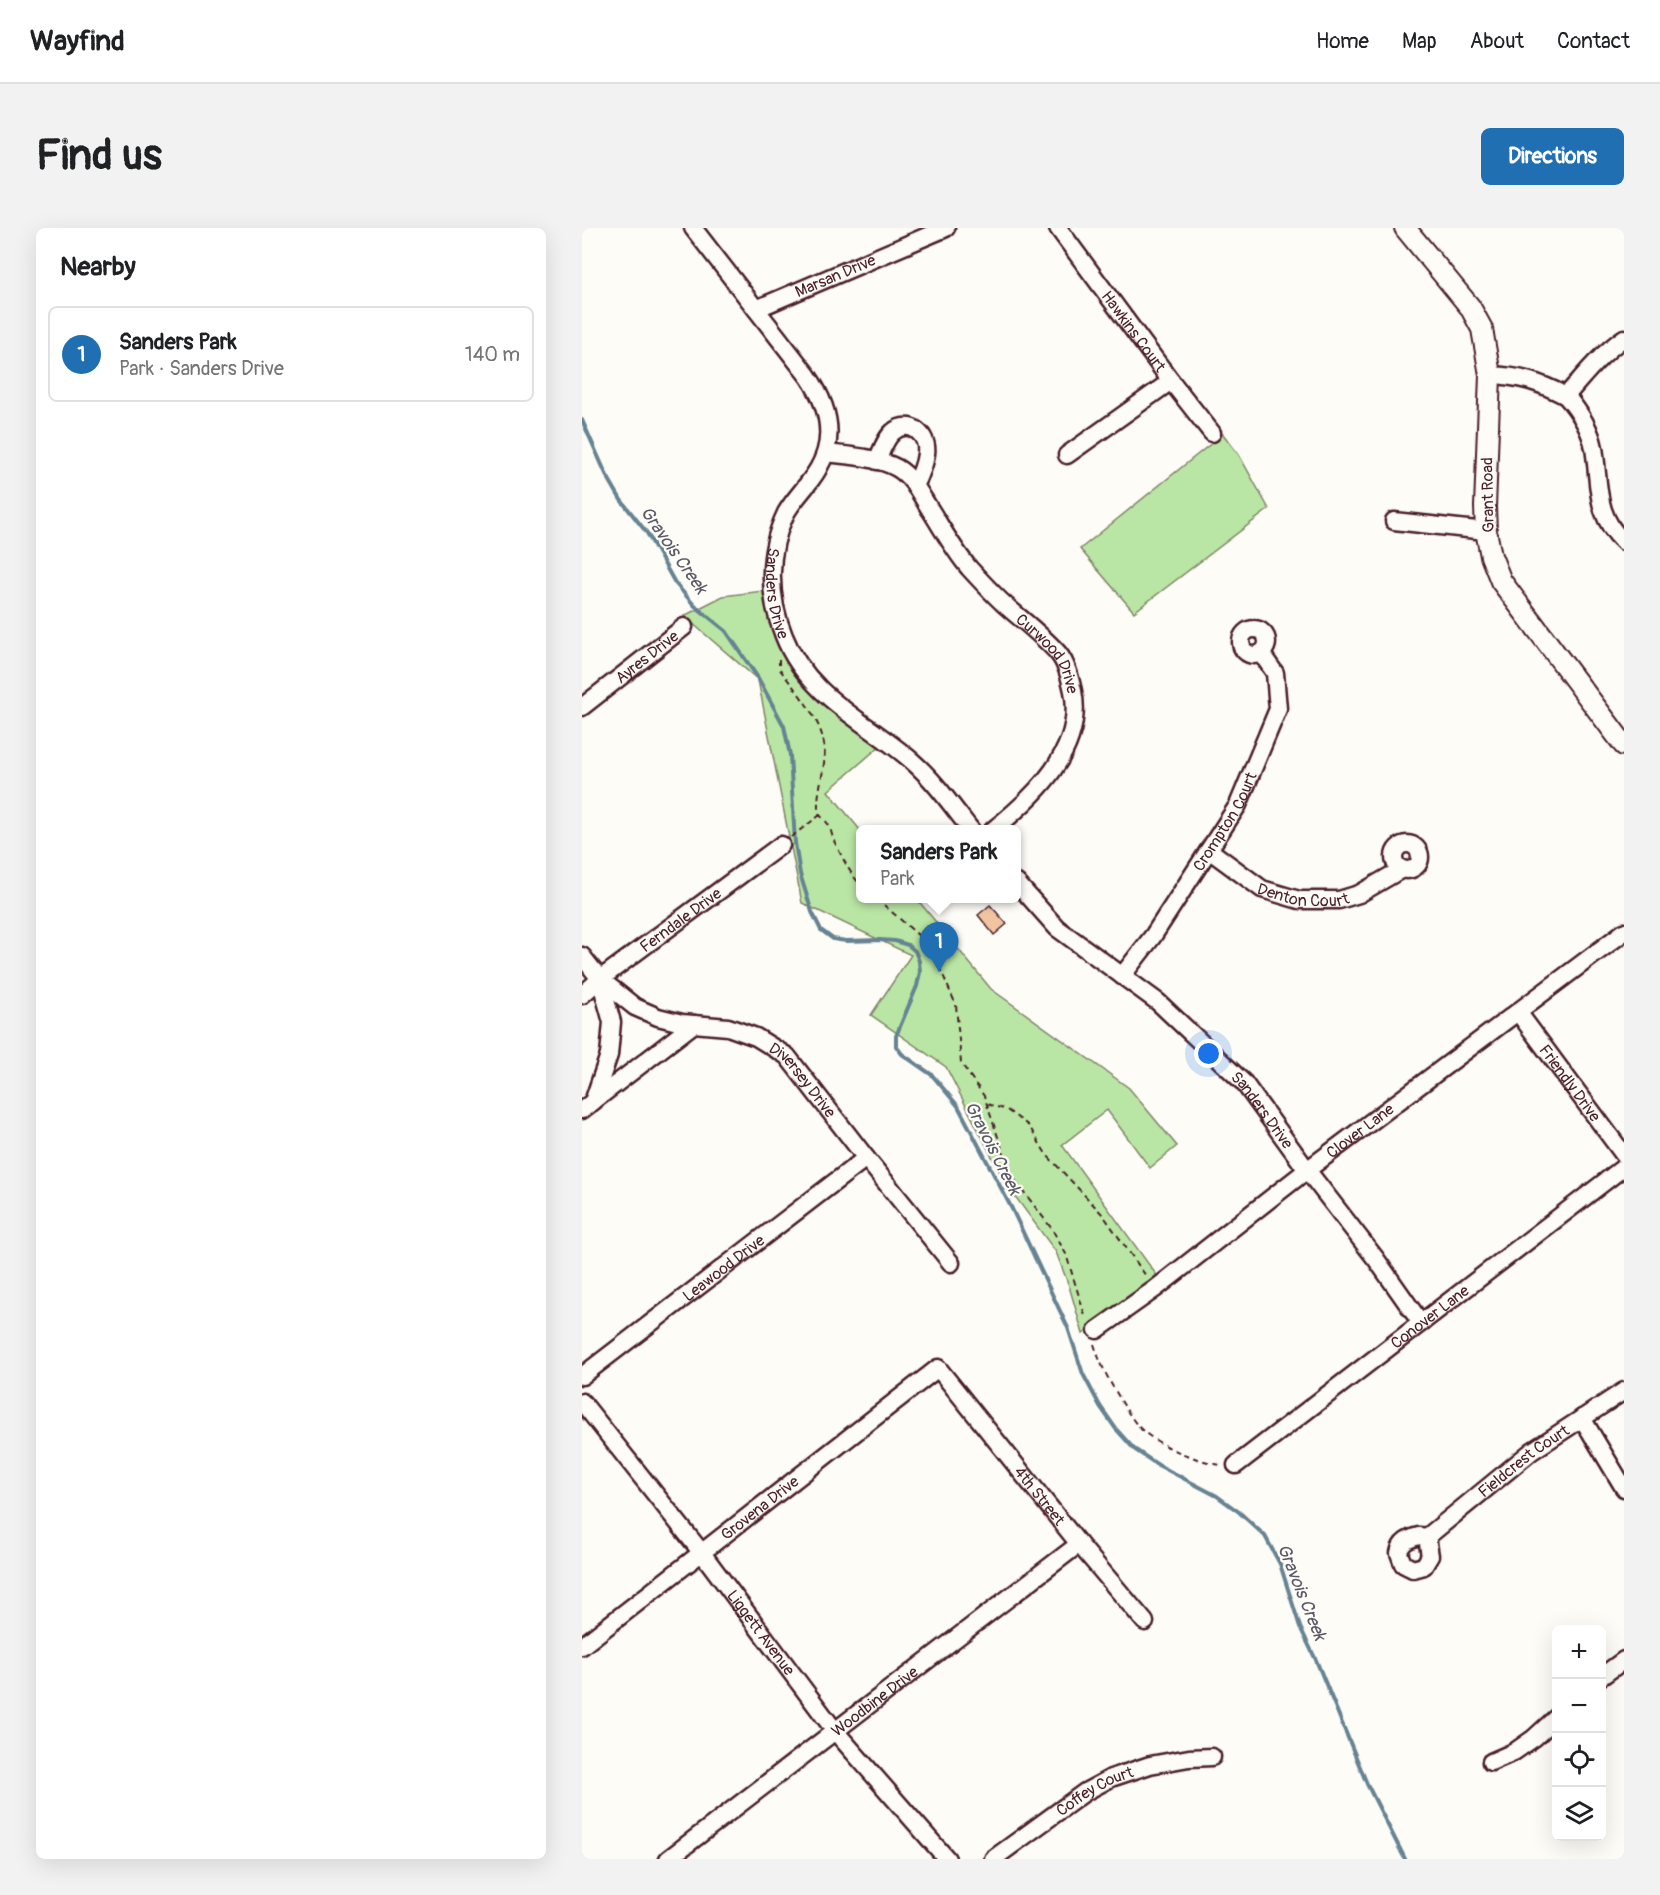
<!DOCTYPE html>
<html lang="en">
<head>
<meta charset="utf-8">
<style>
  body { margin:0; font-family:Pangolin,sans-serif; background:#f2f2f2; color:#202124 }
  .controls { position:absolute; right:18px; bottom:18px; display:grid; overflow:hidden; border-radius:9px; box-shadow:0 6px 24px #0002 }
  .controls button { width:54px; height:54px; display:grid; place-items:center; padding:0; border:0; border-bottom:2px solid #e0e0e0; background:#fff; color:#202124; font:30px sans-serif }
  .you { position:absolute; left:627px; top:826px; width:21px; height:21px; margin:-15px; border:4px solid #fff; border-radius:50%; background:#1a73e8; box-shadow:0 0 0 9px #1a73e833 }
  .badge { display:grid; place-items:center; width:39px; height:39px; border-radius:50%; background:#1f6fb2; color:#fff; font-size:20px; font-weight:700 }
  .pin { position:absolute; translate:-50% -50px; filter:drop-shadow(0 2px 3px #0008) }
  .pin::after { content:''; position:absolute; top:32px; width:21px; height:18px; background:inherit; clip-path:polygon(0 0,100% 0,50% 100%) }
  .popup { position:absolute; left:274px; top:597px; width:165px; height:78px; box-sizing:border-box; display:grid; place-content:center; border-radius:9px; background:#fff; filter:drop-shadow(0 2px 4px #0005); font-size:20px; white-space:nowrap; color:#757577 }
  .popup b { font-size:22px; color:#202124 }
  .popup::after { content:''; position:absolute; left:50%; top:100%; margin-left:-12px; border:12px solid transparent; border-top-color:#fff }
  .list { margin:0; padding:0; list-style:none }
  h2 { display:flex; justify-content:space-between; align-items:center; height:78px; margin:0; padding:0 24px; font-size:26px }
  h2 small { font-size:20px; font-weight:400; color:#757577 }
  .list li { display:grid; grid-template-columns:39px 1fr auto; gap:18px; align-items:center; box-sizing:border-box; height:96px; margin:0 12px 12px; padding:0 12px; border:2px solid #e0e0e0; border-radius:9px }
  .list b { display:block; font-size:22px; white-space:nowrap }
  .list p { margin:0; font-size:20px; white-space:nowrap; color:#757577 }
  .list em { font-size:20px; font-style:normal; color:#757577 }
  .icon { flex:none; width:33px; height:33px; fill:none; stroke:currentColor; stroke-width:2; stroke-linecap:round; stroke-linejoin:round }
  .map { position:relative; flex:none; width:1042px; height:1631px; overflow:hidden; border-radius:9px }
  header { display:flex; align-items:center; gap:36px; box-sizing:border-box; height:84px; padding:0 30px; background:#fff; border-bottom:2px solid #e0e0e0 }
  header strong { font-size:28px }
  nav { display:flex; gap:33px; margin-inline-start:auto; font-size:21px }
  .intro { display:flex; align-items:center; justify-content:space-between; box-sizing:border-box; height:144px; padding:0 36px }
  h1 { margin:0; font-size:42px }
  .button { padding:15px 27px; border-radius:9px; background:#1f6fb2; color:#fff; font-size:21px; font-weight:700 }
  main { display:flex; gap:36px; padding:0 36px }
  aside { flex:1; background:#fff; border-radius:9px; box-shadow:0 6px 24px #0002 }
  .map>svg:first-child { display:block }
  .green { fill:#b9e6a4; stroke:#828268; stroke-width:1.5 }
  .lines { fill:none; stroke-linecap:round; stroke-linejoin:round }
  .stream { stroke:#668392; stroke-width:4 }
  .building { fill:#f1c5a1; stroke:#4a1f2b; stroke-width:1.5 }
  .minor-casing { stroke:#4a1f2b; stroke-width:21 }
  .tertiary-casing { stroke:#4a1f2b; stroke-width:24 }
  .path { stroke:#4a1f2b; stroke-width:2; stroke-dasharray:6 4.5; stroke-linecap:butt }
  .minor { stroke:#fdfcf7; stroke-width:16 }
  .tertiary { stroke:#fdfcf7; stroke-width:20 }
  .labels { text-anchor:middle; stroke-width:4.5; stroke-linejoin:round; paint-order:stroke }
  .street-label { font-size:16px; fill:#4a1f2b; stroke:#fdfcf7 }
  .water-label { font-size:18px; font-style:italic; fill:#5a5967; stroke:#fdfcf7 }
</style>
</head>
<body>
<header>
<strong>Wayfind</strong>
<nav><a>Home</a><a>Map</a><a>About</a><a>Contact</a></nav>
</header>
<div class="intro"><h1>Find us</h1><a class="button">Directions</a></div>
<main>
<aside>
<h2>Nearby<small></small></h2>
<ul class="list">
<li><span class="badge">1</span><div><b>Sanders Park</b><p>Park · Sanders Drive</p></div><em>140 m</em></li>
</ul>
</aside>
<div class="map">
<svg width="1042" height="1631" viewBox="0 0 1042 1631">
  <rect width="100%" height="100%" fill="#fdfcf7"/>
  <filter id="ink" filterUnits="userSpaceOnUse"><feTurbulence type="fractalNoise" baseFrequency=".0167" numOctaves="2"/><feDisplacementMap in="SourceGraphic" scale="12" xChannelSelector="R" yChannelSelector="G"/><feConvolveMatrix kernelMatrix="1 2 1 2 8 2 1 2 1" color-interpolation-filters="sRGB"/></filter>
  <g filter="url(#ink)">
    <!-- green -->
    <path class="green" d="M641,206L657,227L687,281L552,384L498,321Z
      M181,363C193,415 212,456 256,489C269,499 285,508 299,517L246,563L279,603V670L335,671L409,761L547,860L595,918L568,940L525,882L480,917L576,1049L501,1106L487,1058L474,1024L424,956L364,839L289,787L329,727L220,675L176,452L102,388L141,368Z"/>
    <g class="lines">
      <!-- stream -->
      <path class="stream" d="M0,192L24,246L39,272L65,305L93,355L113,378L144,403L176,450L202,498L208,527L213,615L218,646L230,684L239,702L251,711L264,713L298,712L313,713L326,717L333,723L337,733L338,744L335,758L314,808V818L320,826L350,847L376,878L430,981L486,1100L501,1146L518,1178L534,1201L552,1221L576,1237L635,1268L657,1284L683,1308L698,1336L718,1399L734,1432L785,1556L823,1631"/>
    </g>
    <!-- building -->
    <path class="building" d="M408,677L425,696L412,707L396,687Z"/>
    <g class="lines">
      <defs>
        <g id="minor">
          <path id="s1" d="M111,0L226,148C246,177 255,209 236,241C227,257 213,269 204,285C185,324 186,369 202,408C225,468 285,494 330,533C353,553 370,578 389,602"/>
          <path id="s2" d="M476,0L589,153L630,205"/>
          <path id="s3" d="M174,81L364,0"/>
          <path d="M908,147C938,148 957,154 984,168C1002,147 1019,126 1042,110"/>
          <path d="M984,168C997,183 1008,199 1012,220C1018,255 1012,287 1042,314"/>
          <path id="s4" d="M244,225C267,228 295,229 315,240C331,249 339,268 349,283C361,302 372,322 387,340C398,352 410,365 422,376C440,392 460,407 476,425C485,436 488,450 491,463C503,522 452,569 411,602"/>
          <path d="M485,227L589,153"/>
          <path d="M295,233C299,224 303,211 311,204C328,190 347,207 344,226C343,235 337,250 333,258"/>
          <path d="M812,293L904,303"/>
          <circle cx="672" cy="414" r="13"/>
          <path id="s5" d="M0,479L102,399"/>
          <circle cx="825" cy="629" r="13"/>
          <path id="s6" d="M627,622L680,661L717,672H757L777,666L820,641"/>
          <path id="s7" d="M435,655L475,700L576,774L662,855L725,942L794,1031L839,1095"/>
          <path id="s8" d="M0,728L18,751L53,779L76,789L100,795L146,799L174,809L205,828L284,930L369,1035"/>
          <path id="s9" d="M540,748L571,708L656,577L696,481L693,445L679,425"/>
          <path id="s10" d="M0,767L18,751L199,617"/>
          <path id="s11" d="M936,784L1042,927"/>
          <path d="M11,874L27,827L30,794L18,751"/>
          <path d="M0,882L112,796"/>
          <path id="s12" d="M515,1102L573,1061L725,942L1042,704"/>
          <path id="s13" d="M0,1148L284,930"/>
          <path id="s14" d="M0,1174L120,1325L253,1503L365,1631"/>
          <path d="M1000,1190L1042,1260"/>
          <path id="s15" d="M654,1237L1042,939"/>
          <path d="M837,1308L845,1309L848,1328L842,1338L831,1341L821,1336L817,1325C819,1314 826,1311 837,1308Z"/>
          <path id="s16" d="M845,1309L950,1223L1042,1163"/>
          <path id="s17" d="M0,1418L356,1140L497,1316L563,1394"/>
          <path d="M1020,1448L1042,1432"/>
          <path d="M909,1534L932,1524L952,1510L975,1489"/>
          <path id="s18" d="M86,1631L497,1316"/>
          <path id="s19" d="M411,1631L503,1564L529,1550L568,1537L607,1530L630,1529"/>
        </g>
        <path id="tertiary" d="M823,0L888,79L900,101L908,147L903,279L904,303L909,328L919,353L1042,517"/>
      </defs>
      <!-- minor casing -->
      <use href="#minor" class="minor-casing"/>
      <!-- tertiary casing -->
      <use href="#tertiary" class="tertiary-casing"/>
      <!-- path -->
      <path class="path" d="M197,431V440C212,461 235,485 241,511C247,534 235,557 236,581C236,588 242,590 246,596C249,601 250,608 252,613C260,628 267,645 279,657
        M209,609L238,587
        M294,670L336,707L351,724L374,777L379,835L402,868L429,947L470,1001L484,1026L504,1091
        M405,876L425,882L447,898L464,926L521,987L564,1048
        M512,1116C517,1132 523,1145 531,1159C539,1172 546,1186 556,1198C573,1217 615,1233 639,1237"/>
      <!-- minor -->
      <use href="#minor" class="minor"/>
      <!-- tertiary -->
      <use href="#tertiary" class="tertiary"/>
    </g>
  </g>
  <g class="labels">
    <!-- street labels -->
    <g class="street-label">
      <text dy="6" stroke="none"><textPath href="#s3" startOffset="86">Marsan Drive</textPath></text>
      <text dy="6" stroke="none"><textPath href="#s2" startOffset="128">Hawkins Court</textPath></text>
      <text transform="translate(905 267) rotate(-91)" y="6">Grant Road</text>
      <text dy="6" stroke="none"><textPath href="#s1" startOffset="424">Sanders Drive</textPath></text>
      <text dy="6" stroke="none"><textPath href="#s5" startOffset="82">Ayres Drive</textPath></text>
      <text dy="6" stroke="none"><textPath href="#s4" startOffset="315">Curwood Drive</textPath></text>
      <text dy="6" stroke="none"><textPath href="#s9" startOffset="186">Crompton Court</textPath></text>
      <text dy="6" stroke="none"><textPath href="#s6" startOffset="108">Denton Court</textPath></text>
      <text dy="6" stroke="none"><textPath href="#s10" startOffset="124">Ferndale Drive</textPath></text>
      <text dy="6" stroke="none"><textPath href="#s8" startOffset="264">Diversey Drive</textPath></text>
      <text dy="6" stroke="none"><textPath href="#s11" startOffset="88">Friendly Drive</textPath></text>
      <text dy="6" stroke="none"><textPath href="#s7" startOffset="336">Sanders Drive</textPath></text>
      <text dy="6" stroke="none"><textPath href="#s12" startOffset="330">Clover Lane</textPath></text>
      <text dy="6" stroke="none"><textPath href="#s13" startOffset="178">Leawood Drive</textPath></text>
      <text dy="6" stroke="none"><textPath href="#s15" startOffset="244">Conover Lane</textPath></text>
      <text dy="6" stroke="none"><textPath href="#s16" startOffset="123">Fieldcrest Court</textPath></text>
      <text dy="6" stroke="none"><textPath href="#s17" startOffset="615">4th Street</textPath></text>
      <text dy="6" stroke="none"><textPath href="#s17" startOffset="225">Grovena Drive</textPath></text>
      <text dy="6" stroke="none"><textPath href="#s14" startOffset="292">Liggett Avenue</textPath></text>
      <text dy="6" stroke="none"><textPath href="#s18" startOffset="260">Woodbine Drive</textPath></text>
      <text dy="6" stroke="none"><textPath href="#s19" startOffset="123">Coffey Court</textPath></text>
    </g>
    <!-- water labels -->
    <g class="water-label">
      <text transform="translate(92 322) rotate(55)" y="6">Gravois Creek</text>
      <text transform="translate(411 920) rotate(63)" y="6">Gravois Creek</text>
      <text transform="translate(720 1364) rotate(68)" y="6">Gravois Creek</text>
    </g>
  </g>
</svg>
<div class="controls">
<button>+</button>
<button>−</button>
<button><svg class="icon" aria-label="locate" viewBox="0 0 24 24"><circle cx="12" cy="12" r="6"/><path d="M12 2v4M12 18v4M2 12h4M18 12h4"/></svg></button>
<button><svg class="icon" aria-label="layers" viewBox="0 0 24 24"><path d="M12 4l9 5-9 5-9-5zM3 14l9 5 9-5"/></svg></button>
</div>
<div class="you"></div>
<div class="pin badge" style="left:357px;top:744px">1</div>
<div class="popup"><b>Sanders Park</b>Park</div>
</div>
</main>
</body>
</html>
